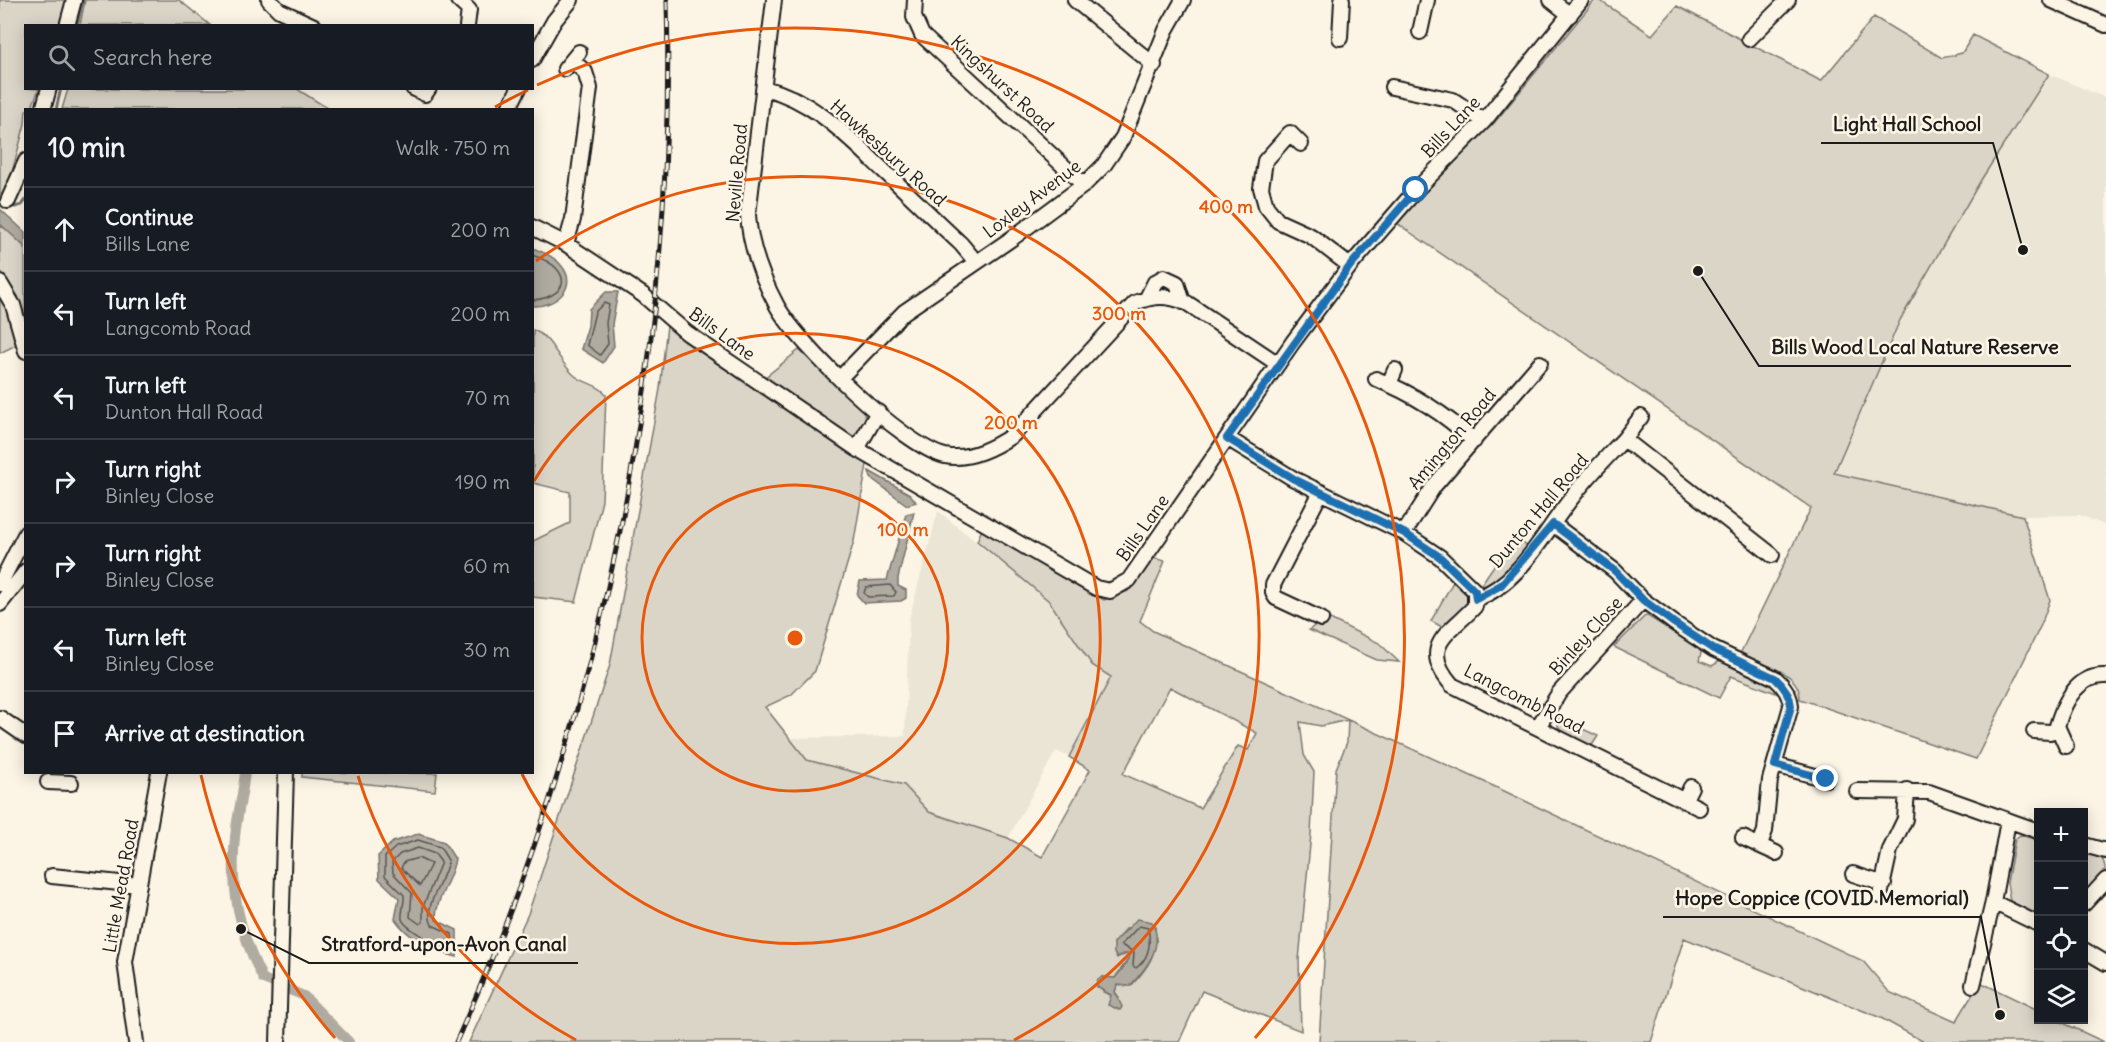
<!DOCTYPE html>
<html lang="en">
<head>
<meta charset="utf-8">
<style>
  body { margin:0; font-family:Delius,sans-serif; background:#20242c; color:#f1f3f6 }
  .controls { position:absolute; right:18px; bottom:18px; display:grid; overflow:hidden; border-radius:0px; box-shadow:0 3px 15px #0003 }
  .controls button { width:54px; height:54px; display:grid; place-items:center; padding:0; border:0; border-bottom:2px solid #363941; background:#171b24; color:#f1f3f6; font:30px sans-serif }
  .stop { position:absolute; width:18px; height:18px; margin:-14px; border:4px solid #1f6fb2; border-radius:50%; background:#fff }
  .stop.end { background:#1f6fb2; border-color:#fff; box-shadow:0 2px 6px #0008 }
  .list { margin:0; padding:0; list-style:none }
  h2 { display:flex; justify-content:space-between; align-items:center; height:78px; margin:0; padding:0 24px; font-size:26px }
  h2 small { font-size:20px; font-weight:400; color:#9ea1a6 }
  .list li { display:grid; grid-template-columns:39px 1fr auto; gap:18px; align-items:center; box-sizing:border-box; height:84px; padding:0 24px; border-top:2px solid #363941 }
  .list b { display:block; font-size:22px; white-space:nowrap }
  .list p { margin:0; font-size:20px; white-space:nowrap; color:#9ea1a6 }
  .list em { font-size:20px; font-style:normal; color:#9ea1a6 }
  .icon { flex:none; width:33px; height:33px; fill:none; stroke:currentColor; stroke-width:2; stroke-linecap:round; stroke-linejoin:round }
  .map { position:relative; flex:none; width:2106px; height:1042px; overflow:hidden }
  .search { position:absolute; background:#171b24; box-shadow:0 3px 15px #0003; left:24px; top:24px; width:510px; height:66px; display:flex; align-items:center; gap:15px; box-sizing:border-box; padding:0 21px; border-radius:0px; color:#9ea1a6; font-size:22px }
  .panel { position:absolute; background:#171b24; box-shadow:0 3px 15px #0003; left:24px; top:108px; width:510px; height:666px; border-radius:0px }
  .map>svg:first-child { display:block }
  .built { fill:#ebe5d6 }
  .green { fill:#dbd5c8; stroke:#7c7872; stroke-width:1.5; fill-rule:evenodd }
  .water { fill:#b0aba1; stroke:#75726c; stroke-width:1.5 }
  .lines { fill:none; stroke-linecap:round; stroke-linejoin:round }
  .shore { stroke:#575551; stroke-width:1.5 }
  .stream { stroke:#75726c; stroke-width:3 }
  .canal { stroke:#b0aba1; stroke-width:10 }
  .minor-casing { stroke:#1c1c1c; stroke-width:18 }
  .minor { stroke:#fcf5e5; stroke-width:14 }
  .rail-casing { stroke:#1c1c1c; stroke-width:5 }
  .rail { stroke:#fcf5e5; stroke-width:3; stroke-dasharray:9; stroke-linecap:butt }
  .route { stroke:#1f6fb2; stroke-width:8 }
  .ring { fill:none; stroke:#e8590c; stroke-width:3 }
  .labels { text-anchor:middle; stroke-width:5; stroke-linejoin:round; paint-order:stroke }
  .street-label { font-size:18px; fill:#1c1c1c; stroke:#fcf5e5 }
  .centre { fill:#e8590c; stroke:#fcf5e5; stroke-width:3 }
  .ring-label { font-size:18px; text-anchor:middle; font-weight:bold; fill:#e8590c; stroke:#fcf5e5; stroke-width:5; stroke-linejoin:round; paint-order:stroke }
  .leader { fill:none; stroke:#1c1c1c; stroke-width:2 }
  .callout-dot { fill:#1c1c1c; stroke:#fcf5e5; stroke-width:2 }
  .callout-label { font-size:20px; text-anchor:middle; font-weight:bold; fill:#1c1c1c; stroke:#fcf5e5; stroke-width:5; stroke-linejoin:round; paint-order:stroke }
</style>
</head>
<body>
<div class="map">
<svg width="2106" height="1042" viewBox="0 0 2106 1042">
  <rect width="100%" height="100%" fill="#fcf5e5"/>
  <filter id="ink" filterUnits="userSpaceOnUse"><feTurbulence type="fractalNoise" baseFrequency=".0167" numOctaves="2"/><feDisplacementMap in="SourceGraphic" scale="12" xChannelSelector="R" yChannelSelector="G"/><feConvolveMatrix kernelMatrix="1 2 1 2 8 2 1 2 1" color-interpolation-filters="sRGB"/></filter>
  <g filter="url(#ink)">
    <!-- built -->
    <path class="built" d="M2049,74L2106,98V526L2080,515L2023,516L1833,473L1900,320L1981,180Z
      M938,511L1049,601L1092,665L1111,677L1069,757L1056,751L1008,838L929,812L904,785L807,760L790,738L905,736L909,619Z"/>
    <!-- green -->
    <path class="green" d="M0,0H67L60,25L26,26V88L39,89L31,109L26,110L25,124L5,198L0,196Z
      M85,0H179L210,25H80Z
      M1595,0H1599L1652,35L1677,6L1821,81L1874,17L1942,58L1962,53L1973,35L2049,74L1981,180L1900,320L1834,473L2023,516L2050,600L2041,625L1976,759L1800,699C1800,670 1763,665 1739,656L1811,508L1395,222L1495,122Z
      M68,89H297L329,109H62Z
      M0,226L7,229L25,247V331L18,296L0,270Z
      M0,296L10,315L16,345L0,353Z
      M667,325L867,464L854,541L815,671L791,695L765,707L807,760L904,785L929,812L1008,838L1042,857L1090,770L1069,757L1111,677L1092,665L1049,601L977,541L982,529L1104,600L1128,591L1153,558L1165,561L1140,621L1153,631L1502,790L1863,961L1889,992L1956,1022L1980,982L2038,1010V1020H2057L2104,1042H1924L1881,1018L1684,938L1651,1042H1319L1336,769L1347,742L1348,720L1321,726L1300,722L1304,755L1314,772L1311,834L1299,960L1301,1031L1202,991L1179,1042H469L528,914L610,665L660,389ZM1170,687L1257,733L1248,750L1238,746L1200,808L1123,774ZM1155,927C1156,956 1151,964 1131,986L1117,985L1115,992L1119,997L1111,999V995L1103,992L1102,977L1115,978L1130,956L1129,954L1117,957L1114,942L1127,928Z
      M533,330C552,336 559,363 574,375C584,384 597,383 606,394L602,501L576,602L533,597V541L570,523V492L533,483Z
      M799,350L863,409L866,419L858,434L852,436L763,379Z
      M1518,539L1528,547C1515,563 1501,585 1480,586L1508,545Z
      M1453,582L1468,596V604L1442,627L1431,621Z
      M1646,615L1699,648L1701,653L1699,661L1712,666L1720,661C1745,665 1767,679 1784,696L1731,676L1719,698L1614,647Z
      M1326,617L1379,643L1399,662L1377,660L1309,630Z
      M1557,717L1598,736L1591,747L1559,732Z
      M302,773V772L437,773L435,791L302,777Z
      M2020,835L2038,840V915L2010,901L2007,883L2015,839Z
      M2084,851C2098,855 2106,856 2105,873L2084,896Z"/>
    <!-- water -->
    <path class="water" d="M0,209L25,232V247L0,224Z
      M533,248C542,252 554,256 561,265C580,287 555,307 533,306Z
      M606,292H618L612,324L614,346L603,363L581,349L588,326L589,309Z
      M869,471L910,494L916,502L907,505L871,478Z
      M914,512L898,578V586L906,590V598L901,601L864,603L857,595L860,581L887,580L906,514Z
      M418,834L444,842L455,859C452,880 435,899 436,920L457,930V957C433,951 409,939 395,919L399,898L379,879L378,856L393,842Z
      M1137,919L1152,922C1165,946 1146,969 1130,986L1117,985L1115,992L1122,1007L1120,1010L1108,1005L1111,995L1097,987V981L1102,977L1115,978L1127,963L1129,954H1122L1117,958L1114,953V943Z"/>
    <g class="lines">
      <!-- shore -->
      <path class="shore" d="M532,255C541,258 551,262 557,269C573,288 549,300 532,300
        M604,303L609,305L606,323L608,344L600,355L587,345L595,312Z
        M890,585L896,592L894,596L868,597L864,593L866,587Z
        M418,840L440,847L448,860C446,880 422,904 432,925L452,934L453,942L450,948C441,947 405,929 402,919C401,912 405,902 404,895L385,876V857L396,847Z
        M418,848L435,854L441,862L423,907V922L420,924L410,917L412,893L393,873L392,862L400,854Z
        M418,858L431,864L420,886L401,868L404,862Z
        M1139,926L1148,928C1151,943 1150,958 1136,968L1133,966L1134,952L1121,945Z"/>
      <!-- stream -->
      <path class="stream" d="M77,26L83,0
        M56,110L61,88
        M15,207L22,205L26,200"/>
      <!-- canal -->
      <path class="canal" d="M245,772C243,794 237,815 235,837C230,890 239,932 263,979L304,996L349,1042"/>
      <defs>
        <path id="minor" d="M269,0L279,10L314,26
          M458,0L469,10L467,26
          M774,0L748,215C750,246 762,278 777,306C798,344 903,446 945,456C968,461 995,447 1013,435L1135,303C1155,295 1167,295 1187,303L1278,364
          M915,0L914,17L922,35L1084,185
          M1075,0L1154,65
          M1551,0L1570,15
          M2051,0L2106,25
          M67,26L74,0
          M1420,32L1427,0
          M1340,38L1342,0
          M1749,39L1788,0
          M532,60L554,21L571,0
          M565,69L579,52
          M1392,87L1453,100L1484,121
          M413,88L425,94L429,88
          M764,88C814,100 848,137 884,171C910,195 935,220 961,244L976,262
          M43,110L49,88
          M508,110L519,88
          M1301,144L1290,133L1265,161L1261,188L1266,206L1278,221L1311,236L1350,266
          M8,201L26,161
          M532,227L566,244L643,295L687,333L857,449L1096,588L1110,591L1129,580L1293,342L1350,266L1416,190L1484,121L1581,0
          M566,244L573,219L590,88L585,72L573,61
          M0,283L13,305L26,351
          M1147,298L1155,282L1164,277L1177,283L1183,302
          M840,378L904,312L1011,239L1084,185L1104,165L1123,137L1166,30L1183,0
          M1376,379C1412,393 1446,415 1474,441
          M1389,384L1395,370
          M1227,438L1294,479L1404,533L1440,557L1475,591V606C1451,633 1417,645 1452,685L1699,808
          M1624,439L1641,417
          M857,449L878,412
          M1321,492L1273,585V593L1276,598L1321,619
          M1553,524L1615,571L1643,600L1674,623L1713,649L1775,678C1784,686 1790,694 1791,706L1770,780L1765,831L1760,844
          M1404,533L1434,486L1540,363
          M0,584L26,533
          M1476,599C1521,583 1545,530 1574,495C1589,475 1607,457 1624,439L1772,555
          M0,604L26,571
          M0,718L26,736
          M1538,727L1559,693L1643,600
          M2034,731L2050,732L2058,729
          M2066,746L2057,726C2064,702 2077,674 2106,676
          M1775,765L1826,779
          M48,782L71,783
          M1857,791L1929,792L2038,831
          M1684,801L1691,787
          M1743,838L1776,853
          M2084,845L2106,851
          M1853,874L1884,884
          M52,876L139,885
          M1880,896L1890,850L1905,819L1907,790
          M1993,902L2038,924
          M2084,904L2106,880
          M2084,950L2106,963
          M1973,985L1993,902L2008,821
          M136,1042L125,962L159,772
          M278,1042L286,772"/>
      </defs>
      <!-- minor casing -->
      <use href="#minor" class="minor-casing"/>
      <!-- minor -->
      <use href="#minor" class="minor"/>
      <defs>
        <path id="rail" d="M456,1042C602,718 676,355 667,0"/>
      </defs>
      <!-- rail casing -->
      <use href="#rail" class="rail-casing"/>
      <!-- rail -->
      <use href="#rail" class="rail"/>
    </g>
  </g>
  <g class="lines" filter="url(#ink)">
    <!-- route -->
    <path class="route" d="M1416,190L1350,266L1227,438L1294,479L1404,533L1440,557L1475,591L1476,599L1501,585L1553,524L1615,571L1643,600L1674,623L1713,649L1775,678C1784,686 1790,694 1791,706L1775,765L1826,779"/>
  </g>
  <!-- distance rings -->
  <g class="ring">
    <circle cx="795" cy="638" r="153"/>
    <path d="M534 481A305 305 0 1 1 522 774"/>
    <path d="M576 1040A458 458 0 0 1 358 776M536 261A458 458 0 1 1 1014 1040"/>
    <path d="M335 1038A610 610 0 0 1 201 775M495 107A610 610 0 0 1 528 90M537 85A610 610 0 0 1 1255 1038"/>
  </g>
  <g class="labels">
    <!-- street labels -->
    <g class="street-label">
      <text transform="translate(1002 84) rotate(43)" y="6">Kingshurst Road</text>
      <text transform="translate(1451 127) rotate(-47)" y="6">Bills Lane</text>
      <text transform="translate(888 153) rotate(42)" y="6">Hawkesbury Road</text>
      <text transform="translate(737 173) rotate(-85)" y="6">Neville Road</text>
      <text transform="translate(1032 199) rotate(-37)" y="6">Loxley Avenue</text>
      <text transform="translate(722 334) rotate(36)" y="6">Bills Lane</text>
      <text transform="translate(1452 439) rotate(-50)" y="6">Amington Road</text>
      <text transform="translate(1539 511) rotate(-50)" y="6">Dunton Hall Road</text>
      <text transform="translate(1143 528) rotate(-55)" y="6">Bills Lane</text>
      <text transform="translate(1586 636) rotate(-48)" y="6">Binley Close</text>
      <text transform="translate(1524 699) rotate(27)" y="6">Langcomb Road</text>
      <text transform="translate(121 886) rotate(-80)" y="6">Little Mead Road</text>
    </g>
  </g>
  <circle cx="795" cy="638" r="9" class="centre"/>
  <g class="ring-label">
    <text x="1226" y="213">400 m</text>
    <text x="1119" y="320">300 m</text>
    <text x="1011" y="429">200 m</text>
    <text x="903" y="536">100 m</text>
  </g>
  <!-- callouts -->
  <path class="leader" d="M2023 250L1993 143H1821M1698 271L1759 366H2071M2000 1015L1981 917H1663M241 929L309 963H578"/>
  <g class="callout-dot">
    <circle cx="2023" cy="250" r="6"/>
    <circle cx="1698" cy="271" r="6"/>
    <circle cx="2000" cy="1015" r="6"/>
    <circle cx="241" cy="929" r="6"/>
  </g>
  <g class="callout-label">
    <text x="1907" y="131">Light Hall School</text>
    <text x="1915" y="354">Bills Wood Local Nature Reserve</text>
    <text x="1822" y="905">Hope Coppice (COVID Memorial)</text>
    <text x="444" y="951">Stratford-upon-Avon Canal</text>
  </g>
</svg>
<div class="controls">
<button>+</button>
<button>−</button>
<button><svg class="icon" aria-label="locate" viewBox="0 0 24 24"><circle cx="12" cy="12" r="6"/><path d="M12 2v4M12 18v4M2 12h4M18 12h4"/></svg></button>
<button><svg class="icon" aria-label="layers" viewBox="0 0 24 24"><path d="M12 4l9 5-9 5-9-5zM3 14l9 5 9-5"/></svg></button>
</div>
<div class="stop" style="left:1416px;top:190px"></div>
<div class="stop end" style="left:1826px;top:779px"></div>
<div class="search"><svg class="icon" aria-label="search" viewBox="0 0 24 24"><circle cx="10" cy="10" r="6"/><path d="M15 15l6 6"/></svg>Search here</div>
<section class="panel">
<h2>10 min<small>Walk · 750 m</small></h2>
<ul class="list">
<li><svg class="icon" aria-label="ahead" viewBox="0 0 24 24"><path d="M12 20V5M6 11l6-6 6 6"/></svg><div><b>Continue</b><p>Bills Lane</p></div><em>200 m</em></li>
<li><svg class="icon" aria-label="left" viewBox="0 0 24 24"><path d="M17 20v-9H6M10 6l-5 5 5 5"/></svg><div><b>Turn left</b><p>Langcomb Road</p></div><em>200 m</em></li>
<li><svg class="icon" aria-label="left" viewBox="0 0 24 24"><path d="M17 20v-9H6M10 6l-5 5 5 5"/></svg><div><b>Turn left</b><p>Dunton Hall Road</p></div><em>70 m</em></li>
<li><svg class="icon" aria-label="right" viewBox="0 0 24 24"><path d="M7 20v-9h11M14 6l5 5-5 5"/></svg><div><b>Turn right</b><p>Binley Close</p></div><em>190 m</em></li>
<li><svg class="icon" aria-label="right" viewBox="0 0 24 24"><path d="M7 20v-9h11M14 6l5 5-5 5"/></svg><div><b>Turn right</b><p>Binley Close</p></div><em>60 m</em></li>
<li><svg class="icon" aria-label="left" viewBox="0 0 24 24"><path d="M17 20v-9H6M10 6l-5 5 5 5"/></svg><div><b>Turn left</b><p>Binley Close</p></div><em>30 m</em></li>
<li><svg class="icon" aria-label="arrive" viewBox="0 0 24 24"><path d="M6 21V4h12l-3 4 3 4H6"/></svg><div><b>Arrive at destination</b></div></li>
</ul>
</section>
</div>
</body>
</html>
